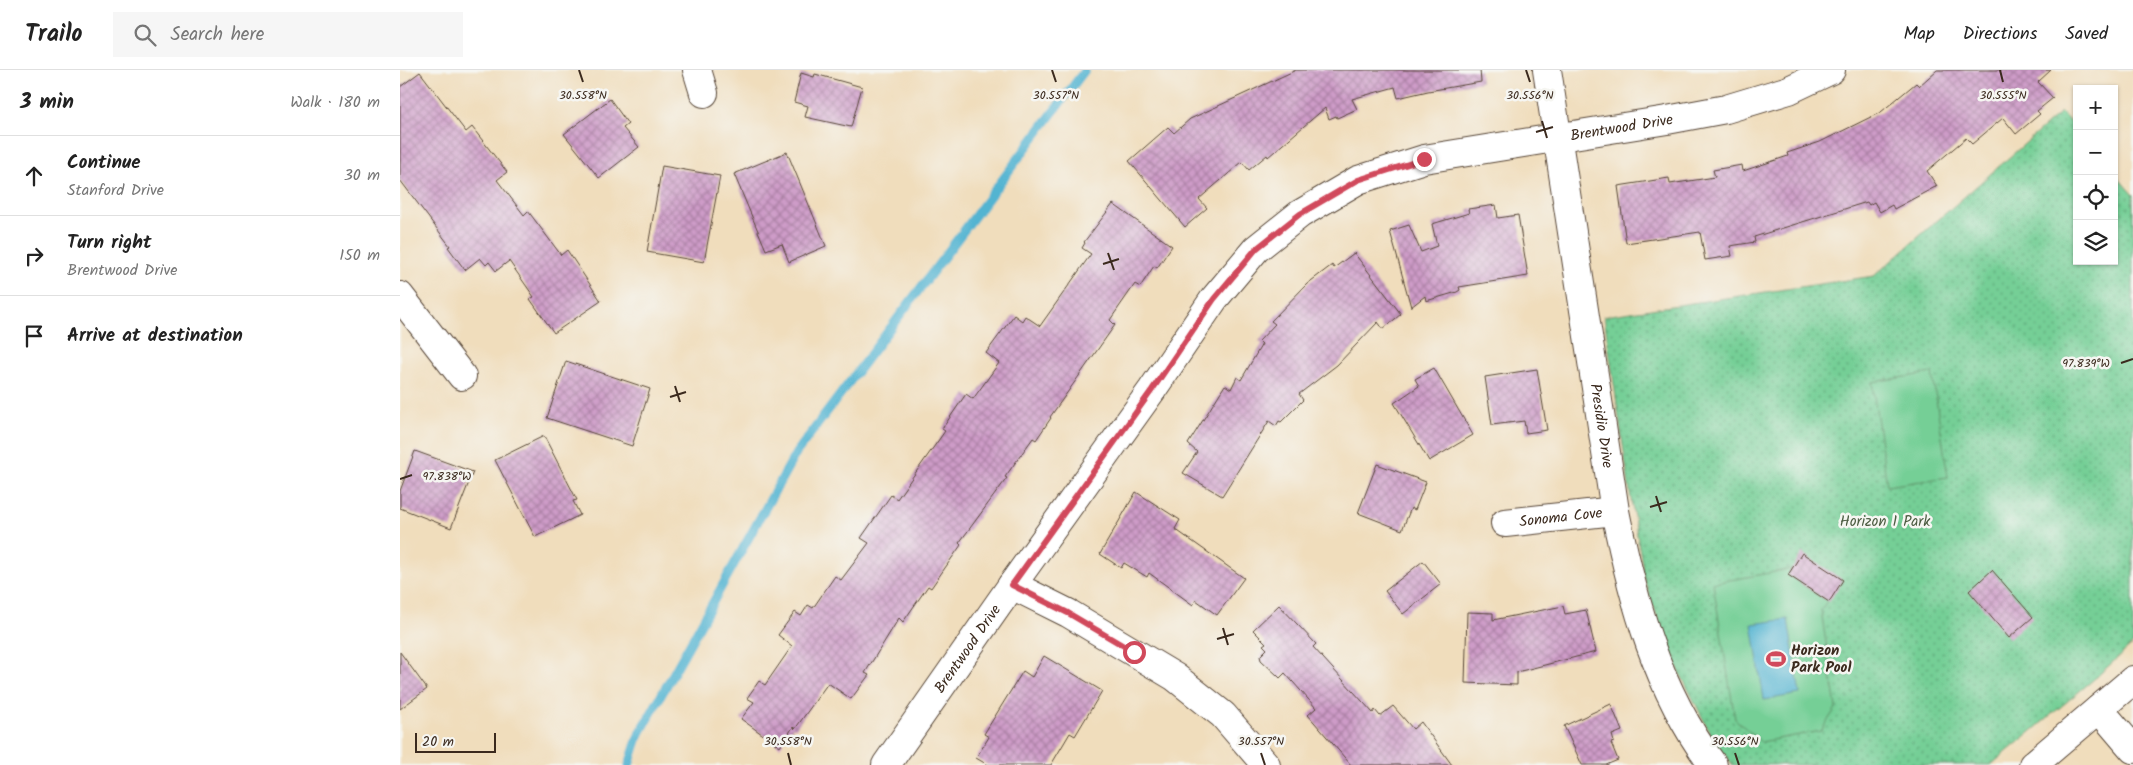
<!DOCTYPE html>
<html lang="en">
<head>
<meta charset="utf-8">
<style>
  body { margin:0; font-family:Kalam,sans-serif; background:#f6f6f6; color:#222 }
  .controls { position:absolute; right:15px; top:15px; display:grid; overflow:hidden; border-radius:0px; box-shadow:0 1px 4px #0004 }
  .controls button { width:45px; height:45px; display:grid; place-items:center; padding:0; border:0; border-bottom:1px solid #e0e0e0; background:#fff; color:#222; font:25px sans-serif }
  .scale { position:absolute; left:15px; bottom:12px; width:81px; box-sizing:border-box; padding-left:5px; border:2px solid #3b2a1e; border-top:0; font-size:14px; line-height:18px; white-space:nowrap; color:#3b2a1e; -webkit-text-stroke:4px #f6f6f2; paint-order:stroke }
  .stop { position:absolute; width:15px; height:15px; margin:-11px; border:4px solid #d1495b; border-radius:50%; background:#fff }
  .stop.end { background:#d1495b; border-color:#fff; box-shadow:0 1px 5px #0008 }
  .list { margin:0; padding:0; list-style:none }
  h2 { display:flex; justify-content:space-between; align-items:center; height:65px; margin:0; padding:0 20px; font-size:21px }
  h2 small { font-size:16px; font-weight:400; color:#767676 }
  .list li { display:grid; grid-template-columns:32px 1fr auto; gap:15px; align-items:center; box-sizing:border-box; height:80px; padding:0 20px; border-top:1px solid #e0e0e0 }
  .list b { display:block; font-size:19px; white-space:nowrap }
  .list p { margin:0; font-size:16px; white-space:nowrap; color:#767676 }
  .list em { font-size:16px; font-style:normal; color:#767676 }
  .icon { flex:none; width:28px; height:28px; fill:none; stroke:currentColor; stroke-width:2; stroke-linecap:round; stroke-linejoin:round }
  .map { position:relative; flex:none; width:1733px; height:695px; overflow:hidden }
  header { display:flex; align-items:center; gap:30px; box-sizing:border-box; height:70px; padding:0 25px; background:#fff; border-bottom:1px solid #e0e0e0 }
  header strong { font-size:24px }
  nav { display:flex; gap:28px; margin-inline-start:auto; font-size:18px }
  .search { width:350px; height:45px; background:#f6f6f6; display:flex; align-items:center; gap:12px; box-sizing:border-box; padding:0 18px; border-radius:0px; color:#767676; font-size:19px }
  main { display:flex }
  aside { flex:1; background:#fff }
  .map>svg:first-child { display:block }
  .park { fill:url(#park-dots); stroke:#587c5a }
  .pitch { fill:#75cf96; stroke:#587c5a }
  .water { fill:#52b4d1; stroke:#466f78 }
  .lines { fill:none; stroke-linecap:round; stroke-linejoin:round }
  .stream { stroke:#52b4d1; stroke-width:9 }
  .building { fill:url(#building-cross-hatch) }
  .street-casing { stroke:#564536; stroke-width:30 }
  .street { stroke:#fff; stroke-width:28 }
  .route { stroke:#d1495b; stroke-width:6 }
  .ticks { fill:none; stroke:#3b2a1e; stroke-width:2 }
  .labels { text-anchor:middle; stroke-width:5; stroke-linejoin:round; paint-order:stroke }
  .street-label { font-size:15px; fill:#3b2a1e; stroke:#f6f6f2 }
  .park-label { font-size:15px; fill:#4c5c42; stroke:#f6f6f2 }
  .poi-label { font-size:15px; font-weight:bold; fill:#3b2a1e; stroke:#f6f6f2; text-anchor:start }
  .ticks-label { font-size:12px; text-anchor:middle; fill:#3b2a1e; stroke:#f6f6f2; stroke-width:5; stroke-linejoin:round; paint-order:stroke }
</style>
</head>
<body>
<header>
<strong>Trailo</strong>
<div class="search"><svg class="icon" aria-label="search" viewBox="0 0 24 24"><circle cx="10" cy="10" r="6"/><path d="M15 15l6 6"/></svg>Search here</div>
<nav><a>Map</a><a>Directions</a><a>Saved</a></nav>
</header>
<main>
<aside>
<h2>3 min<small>Walk · 180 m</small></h2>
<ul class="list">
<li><svg class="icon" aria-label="ahead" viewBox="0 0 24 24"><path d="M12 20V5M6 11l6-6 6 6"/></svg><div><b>Continue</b><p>Stanford Drive</p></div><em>30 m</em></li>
<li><svg class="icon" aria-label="right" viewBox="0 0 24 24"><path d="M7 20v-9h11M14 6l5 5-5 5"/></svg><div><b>Turn right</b><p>Brentwood Drive</p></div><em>150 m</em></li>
<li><svg class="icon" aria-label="arrive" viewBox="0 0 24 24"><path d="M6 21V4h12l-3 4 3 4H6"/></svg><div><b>Arrive at destination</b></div></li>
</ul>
</aside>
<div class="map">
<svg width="1733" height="695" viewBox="0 0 1733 695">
  <defs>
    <pattern id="park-dots" width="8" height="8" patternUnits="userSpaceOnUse" patternTransform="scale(1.25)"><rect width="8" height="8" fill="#75cf96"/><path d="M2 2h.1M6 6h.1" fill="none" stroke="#61a87a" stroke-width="1.8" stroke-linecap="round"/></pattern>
    <pattern id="building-cross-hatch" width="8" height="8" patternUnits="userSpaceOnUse" patternTransform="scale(1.25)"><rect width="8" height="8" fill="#ce9bc8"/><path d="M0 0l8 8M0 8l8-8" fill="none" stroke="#a87fa2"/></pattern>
  </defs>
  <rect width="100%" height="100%" fill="#f6f6f2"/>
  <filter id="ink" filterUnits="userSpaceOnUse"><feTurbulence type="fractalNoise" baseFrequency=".02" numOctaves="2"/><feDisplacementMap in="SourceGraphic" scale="10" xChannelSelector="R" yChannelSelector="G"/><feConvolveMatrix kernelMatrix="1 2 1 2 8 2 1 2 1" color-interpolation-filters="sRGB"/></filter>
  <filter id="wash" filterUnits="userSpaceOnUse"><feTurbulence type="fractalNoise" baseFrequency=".0096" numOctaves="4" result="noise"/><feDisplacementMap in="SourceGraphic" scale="20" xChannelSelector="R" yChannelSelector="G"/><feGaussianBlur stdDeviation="1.12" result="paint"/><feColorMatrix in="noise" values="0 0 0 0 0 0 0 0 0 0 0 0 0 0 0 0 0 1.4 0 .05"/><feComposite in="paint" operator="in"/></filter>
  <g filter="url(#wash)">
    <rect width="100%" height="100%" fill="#f0ddbc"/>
    <!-- park -->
    <path class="park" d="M1661,42L1677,60V191H1714V103L1733,125V574L1693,610L1591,695H1333L1315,673L1270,583L1245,512L1230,423L1204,246L1474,206Z"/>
    <!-- pitch -->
    <path class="pitch" d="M1532,303L1548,407L1487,416L1472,312Z
      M1392,499L1388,505L1427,531L1421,540L1436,638L1421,661L1361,672L1335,649L1313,513Z"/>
    <!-- water -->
    <path class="water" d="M1388,549L1400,624L1364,630L1352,554Z"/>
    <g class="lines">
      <!-- stream -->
      <path class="stream" d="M229,695L238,667L396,383L685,0"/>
    </g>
    <g id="blocks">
      <!-- building -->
      <path class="building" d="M896,0H1080L1081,12L1028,21L998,28L995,17L952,29L957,39L937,48L936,46L929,49L925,38L868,87L867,85L849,100L842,92L799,129L807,138L785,157L729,91L768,57L774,63L790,49Z
        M1537,0H1651L1638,12L1653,28L1637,41L1640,44L1616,64L1603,48L1572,74L1566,68L1527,101L1537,116L1494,139L1492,135L1480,142L1474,132L1469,135L1467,132L1354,167L1355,172L1330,176L1332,186L1305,190L1300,162L1226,173L1218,116L1269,108L1270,114L1315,107L1313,100L1342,95L1343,101L1388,86L1387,83L1420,72L1481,42L1516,13L1519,16Z
        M20,2L66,62L72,57L107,102L97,110L124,145L128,141L161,185L167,180L201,231L154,263L130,229L134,227L109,191L96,201L89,192L86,195L80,188L65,200L48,177L50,176L0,110V17Z
        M401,3L414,7L415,4L462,17L451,57L405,47L408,36L394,32Z
        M210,29L228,54L223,58L239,77L199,108L164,64Z
        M387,82L426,176L389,192L382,174L366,180L334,104Z
        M262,96L320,106L304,192L247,182Z
        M713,134L772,176L757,198L754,196L740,217L735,214L710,250L715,255L650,347L651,348L636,370L633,368L605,407L607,408L559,473L561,475L531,518L528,516L503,552L499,548L465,603L469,605L451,629L428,613L395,659L393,657L380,677L341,649L354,632L347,628L359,611L365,615L392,576L378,565L395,542L401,546L408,535L413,538L435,506L441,510L469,473L461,468L491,425L497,429L545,361L542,359L566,324L573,329L599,293L586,283L614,245L622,251L625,246L640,256L691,184L682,178L685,173L684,172Z
        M1096,135L1098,148L1118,145L1128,206L1059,217L1060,220L1057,222L1026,231L1025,226L1011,237L990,161L1009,155L1021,182L1037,176L1032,154L1069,143L1068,139Z
        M954,183L1001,244L983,259L978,252L937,295L899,324L903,330L881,352L879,351L876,356L869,351L822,426L783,403L797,382L788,374L825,315L831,319L837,307L841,310L862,274L859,271L875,254L871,251L907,214L932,195L934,198Z
        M166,291L250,319L232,376L147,348Z
        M1034,298L1073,365L1029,391L994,333L1019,316L1015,309Z
        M1137,299L1147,360L1126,363L1124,351L1092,355L1085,307Z
        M144,366L177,430L173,431L180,445L135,467L95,390Z
        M15,381L73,402L51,458L0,438V421Z
        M977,394L1026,412L1015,440L1011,438L1002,460L958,443Z
        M736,422L780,450L775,459L844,508L817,545L796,530L793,535L749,503L747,507L724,493L721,498L700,484Z
        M1402,483L1443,510L1429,532L1388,505Z
        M1023,491L1041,514L1003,544L985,521Z
        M1592,500L1633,547L1609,568L1569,521Z
        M879,535L916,574L913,577L973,643L975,640L980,646L993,636L1013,659L1021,652L1052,695H951L908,645L916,638L885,603L880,608L878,606L861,590L860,586L867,579L863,575L866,573L853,560Z
        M1163,536L1165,544L1186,540L1196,582L1117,602V615L1065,613L1067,542L1093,543V550Z
        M0,582L27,619L0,639Z
        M644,586L702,621L675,666L670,663L651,695H588L576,688L589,667L584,664L623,601L632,607Z
        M1211,634L1222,661L1212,665L1214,672L1211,673L1218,690L1206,695H1182L1164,656Z"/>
    </g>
  </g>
  <g filter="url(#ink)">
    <use href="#blocks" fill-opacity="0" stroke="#564536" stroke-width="1"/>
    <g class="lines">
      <defs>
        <g id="street">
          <path d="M297,0L304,23"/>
          <path id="s1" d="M1147,0L1215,441C1233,531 1257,620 1313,695"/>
          <path d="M0,226L62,306"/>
          <path id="s2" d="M1105,453L1215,441"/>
          <path d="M612,515L668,543L775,607L823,645L866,695"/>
          <path d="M1699,639L1733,679"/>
          <path id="s3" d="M486,695L612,515L752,320L814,229L856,179L900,144L958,110L1024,89L1267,50L1326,39L1389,20L1431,0"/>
          <path d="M1633,695L1733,610"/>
        </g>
      </defs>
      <!-- street casing -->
      <use href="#street" class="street-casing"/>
      <!-- street -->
      <use href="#street" class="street"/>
    </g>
  </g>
  <g class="lines" filter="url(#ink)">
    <!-- route -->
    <path class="route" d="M734,582L668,543L612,515L752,320L814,229L856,179L900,144L958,110L1024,89"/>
  </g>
  <!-- ticks -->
  <path class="ticks" d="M179,0L183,12M652,0L656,12M1126,0L1130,12M1600,0L1603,12M1142,51L1147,68M1136,62L1153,57M708,183L714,200M703,194L719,189M1721,293L1733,289M275,316L280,332M270,327L286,322M0,409L12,405M1256,426L1261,442M1250,437L1267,432M823,558L828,575M817,569L834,564M388,683L391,695M861,683L865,695M1335,683L1339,695"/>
  <!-- icons -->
  <defs>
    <symbol id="stadium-bare" viewBox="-9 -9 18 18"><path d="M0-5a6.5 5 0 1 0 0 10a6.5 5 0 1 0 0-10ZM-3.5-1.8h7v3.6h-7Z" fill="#d1495b" stroke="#f6f6f2" stroke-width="2.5" paint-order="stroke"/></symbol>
  </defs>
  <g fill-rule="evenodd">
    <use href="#stadium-bare" x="1362" y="575" width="28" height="28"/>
  </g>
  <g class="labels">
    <!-- street labels -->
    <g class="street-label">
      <text dy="5" stroke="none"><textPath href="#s3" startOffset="1028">Brentwood Drive</textPath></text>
      <text dy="5" stroke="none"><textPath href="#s1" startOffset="360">Presidio Drive</textPath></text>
      <text dy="5" stroke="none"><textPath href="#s2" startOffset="56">Sonoma Cove</textPath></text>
      <text dy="5" stroke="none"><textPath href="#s3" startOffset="142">Brentwood Drive</textPath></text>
    </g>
    <!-- park labels -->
    <g class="park-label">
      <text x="1485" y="456">Horizon 1 Park</text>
    </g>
    <!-- poi labels -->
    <g class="poi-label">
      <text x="1391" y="585">Horizon<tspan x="1391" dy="17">Park Pool</tspan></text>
    </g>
  </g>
  <g class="ticks-label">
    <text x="183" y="29">30.558°N</text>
    <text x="656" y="29">30.557°N</text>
    <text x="1130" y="29">30.556°N</text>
    <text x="1603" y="29">30.555°N</text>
    <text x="1686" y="297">97.839°W</text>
    <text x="47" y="410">97.838°W</text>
    <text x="388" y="675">30.558°N</text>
    <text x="861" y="675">30.557°N</text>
    <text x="1335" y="675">30.556°N</text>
  </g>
</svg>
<div class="controls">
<button>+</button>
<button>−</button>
<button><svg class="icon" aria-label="locate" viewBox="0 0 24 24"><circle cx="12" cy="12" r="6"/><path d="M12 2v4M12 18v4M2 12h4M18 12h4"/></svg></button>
<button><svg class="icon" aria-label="layers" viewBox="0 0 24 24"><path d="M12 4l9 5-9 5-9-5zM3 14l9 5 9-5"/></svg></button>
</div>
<div class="scale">20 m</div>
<div class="stop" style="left:734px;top:582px"></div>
<div class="stop end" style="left:1024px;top:89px"></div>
</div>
</main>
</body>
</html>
